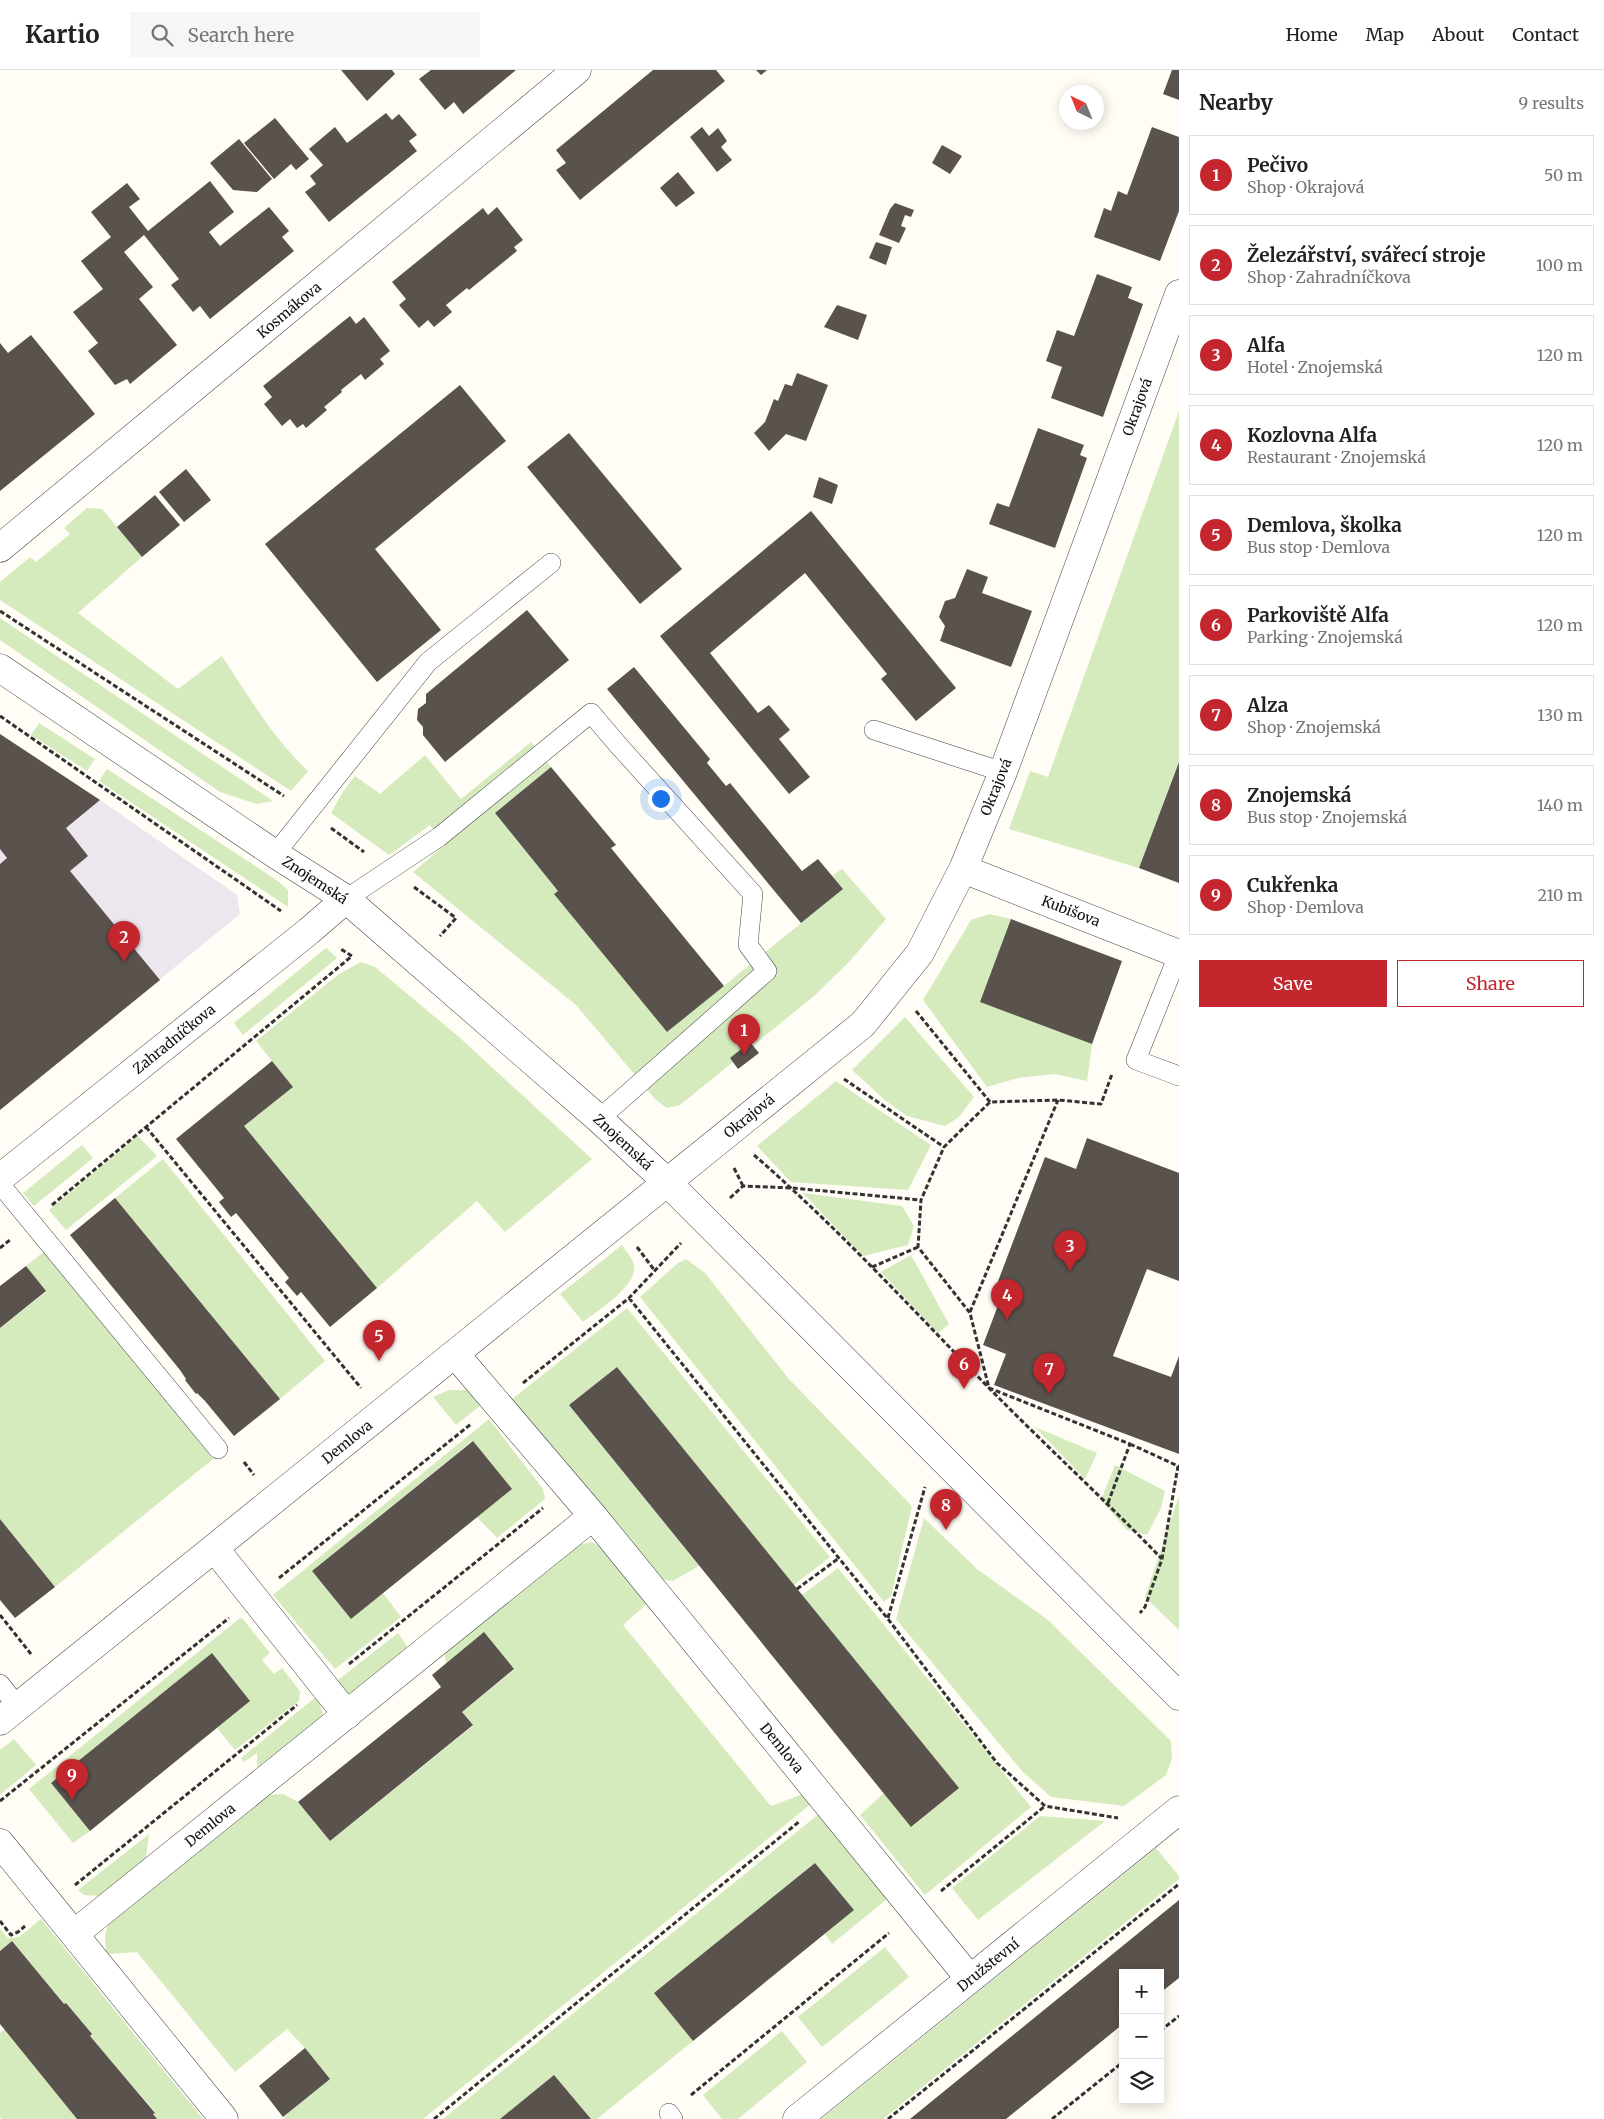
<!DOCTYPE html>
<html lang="en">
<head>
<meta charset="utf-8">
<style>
  body { margin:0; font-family:Merriweather,serif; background:#f6f6f6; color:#222 }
  .controls { position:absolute; right:15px; bottom:15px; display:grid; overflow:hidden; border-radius:0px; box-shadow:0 2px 12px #0003 }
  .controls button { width:45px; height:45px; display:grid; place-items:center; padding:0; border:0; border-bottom:1px solid #e0e0e0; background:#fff; color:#222; font:25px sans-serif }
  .compass { position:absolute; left:1059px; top:15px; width:45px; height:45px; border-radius:50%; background:#fff; box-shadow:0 2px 12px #0003; rotate:317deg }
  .you { position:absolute; left:660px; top:728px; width:18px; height:18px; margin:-12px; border:4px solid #fff; border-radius:50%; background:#1a73e8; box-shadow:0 0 0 8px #1a73e833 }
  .badge { display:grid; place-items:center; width:32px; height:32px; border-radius:50%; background:#c4262e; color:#fff; font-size:16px; font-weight:700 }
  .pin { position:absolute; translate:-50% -41px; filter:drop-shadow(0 1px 2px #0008) }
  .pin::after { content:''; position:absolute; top:26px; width:18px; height:15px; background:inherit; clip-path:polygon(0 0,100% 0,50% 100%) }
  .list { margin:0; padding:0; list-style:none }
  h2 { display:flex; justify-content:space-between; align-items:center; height:65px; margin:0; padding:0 20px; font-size:21px }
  h2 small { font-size:16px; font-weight:400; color:#767676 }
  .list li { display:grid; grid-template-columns:32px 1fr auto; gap:15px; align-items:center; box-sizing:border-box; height:80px; margin:0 10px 10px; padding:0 10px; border:1px solid #e0e0e0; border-radius:0px }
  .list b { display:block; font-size:19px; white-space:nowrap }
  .list p { margin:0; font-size:16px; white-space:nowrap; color:#767676 }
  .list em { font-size:16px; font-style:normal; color:#767676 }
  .actions { display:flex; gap:10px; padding:15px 20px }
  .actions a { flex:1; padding:11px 0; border:1px solid #c4262e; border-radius:0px; text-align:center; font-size:18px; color:#c4262e }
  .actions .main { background:#c4262e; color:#fff }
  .icon { flex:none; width:28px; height:28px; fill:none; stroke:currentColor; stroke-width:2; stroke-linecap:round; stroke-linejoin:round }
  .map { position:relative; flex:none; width:1179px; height:2049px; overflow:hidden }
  header { display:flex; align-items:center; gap:30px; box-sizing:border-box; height:70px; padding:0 25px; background:#fff; border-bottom:1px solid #e0e0e0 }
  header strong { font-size:24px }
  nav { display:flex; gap:28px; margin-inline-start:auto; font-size:18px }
  .search { width:350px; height:45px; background:#f6f6f6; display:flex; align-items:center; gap:12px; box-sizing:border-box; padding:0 18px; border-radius:0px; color:#767676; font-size:19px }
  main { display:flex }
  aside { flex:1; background:#fff }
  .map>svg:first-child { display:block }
  .industrial { fill:#eee6ef }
  .green { fill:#d5ebbd }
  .building { fill:#5a524d }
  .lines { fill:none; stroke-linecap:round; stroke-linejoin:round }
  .service-casing { stroke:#444; stroke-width:20 }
  .minor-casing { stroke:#444; stroke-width:29 }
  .tertiary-casing { stroke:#444; stroke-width:29 }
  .path { stroke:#333; stroke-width:3; stroke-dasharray:5 2.5; stroke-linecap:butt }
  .service { stroke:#fff; stroke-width:19 }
  .minor { stroke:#fff; stroke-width:28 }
  .tertiary { stroke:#fff; stroke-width:28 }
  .labels { text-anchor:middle; stroke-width:5; stroke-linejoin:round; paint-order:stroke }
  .street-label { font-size:14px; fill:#111; stroke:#fff }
</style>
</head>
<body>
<header>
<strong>Kartio</strong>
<div class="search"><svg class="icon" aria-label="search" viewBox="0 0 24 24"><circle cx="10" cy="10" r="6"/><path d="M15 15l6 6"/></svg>Search here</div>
<nav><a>Home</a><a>Map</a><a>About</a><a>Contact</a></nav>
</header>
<main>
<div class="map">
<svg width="1179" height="2049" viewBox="0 0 1179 2049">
  <rect width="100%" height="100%" fill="#fffdf5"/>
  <!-- industrial -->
  <path class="industrial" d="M100,730L237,825L240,844L0,1040V779L48,773Z"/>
  <!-- green -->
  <path class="green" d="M1179,341V691L1139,798L1009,759L1030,701L1048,707Z
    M87,438L102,439L142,487L78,543L178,619L222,586C249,627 273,668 308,701L291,721L0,530V512L30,487L36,492L70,464L64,458Z
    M0,548L273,731L257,734L220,722L0,570Z
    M39,653L95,689L87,701L31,665Z
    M531,672L551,697L495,743L558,821L667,962L843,819L832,806L842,799L886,849L849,892L814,926L680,1035L667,1038L656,1030L576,935L413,802L445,775L430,755L389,785L331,743L342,723L355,706L380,724L425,685L461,729Z
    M107,699L278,811L288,820V837L99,711Z
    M989,844L1011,849L1092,974L1087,1011L1055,1004L1018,1008L987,1017L923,930L971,850Z
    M326,878L337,888L243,965L234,953Z
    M361,892L375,897L459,967L592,1089L505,1162L477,1131L377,1218L244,1056L293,1017L256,971L339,904Z
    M905,947L974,1027L959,1047L945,1056L907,1046L886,1031L852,1000Z
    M836,1011L931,1075L908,1120L791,1112L757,1076Z
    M138,1066L157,1086L66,1160L49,1140Z
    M82,1075L93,1088L34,1136L23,1123Z
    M163,1089L325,1291L280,1329L115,1128Z
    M803,1123L902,1136L914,1156L908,1175L863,1186Z
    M622,1175C625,1180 631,1186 633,1192C642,1214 597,1241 583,1252L560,1224Z
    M46,1180L213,1389L55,1517L0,1449V1258L46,1222L26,1196Z
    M911,1185L949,1254L938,1263L881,1202Z
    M686,1189L705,1203L788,1308L912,1436L891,1526L884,1532L640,1227L678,1193Z
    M627,1238L830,1487L794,1515L617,1297L569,1335L699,1496L673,1511L659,1509L511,1330Z
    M449,1320H469L485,1332L456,1355L433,1327Z
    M489,1349L543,1419L545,1429L497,1468L477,1447L472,1371L312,1501L351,1549L383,1523L401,1547L335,1599L273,1525Z
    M1035,1357L1097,1383L1085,1409Z
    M1115,1395L1165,1421L1161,1438L1147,1465L1127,1460L1101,1430Z
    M1179,1426V1560L1145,1527Z
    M924,1448L977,1499L1048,1550L1171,1671L1172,1689L1166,1705L1124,1736L1051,1727L1022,1701L896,1549Z
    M592,1472L609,1483L649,1532L623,1555L771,1736L803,1724L812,1733L423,2049H283L294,2037L305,1978L287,1959L235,2002L137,1882L107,1884C104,1870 104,1860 112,1848L267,1725L283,1724L298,1732L330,1771L473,1656L462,1642L514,1600L484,1563L446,1594L444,1580L569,1477Z
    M838,1498L1031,1737L925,1825L860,1745L884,1723L912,1757L958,1718L802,1525Z
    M240,1548H242L270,1583L262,1590L274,1604L282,1598L300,1621L299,1631L235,1680L217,1658L250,1631L212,1583L51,1713L90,1761L73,1773L29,1719Z
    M398,1563L407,1576L406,1583L350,1624L337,1619L333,1614Z
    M317,1626L323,1643L317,1657L257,1705V1683L244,1692L241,1688Z
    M14,1669L36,1695L0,1725V1680Z
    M820,1743L887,1829L832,1874L825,1864L853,1840L815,1793L655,1923L693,1971L597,2049H591L554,2005L500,2049H443Z
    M1040,1746L1105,1751L978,1850L952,1818Z
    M149,1764L145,1794L102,1826L84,1825L78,1820Z
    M1156,1778L1179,1806V1809L883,2049H821Z
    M41,1849L203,2049H157L153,2044L155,2042L90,1966L91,1964L66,1933L64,1934L12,1871L0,1881V1859L8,1868L19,1867Z
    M885,1877L909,1907L822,1977L798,1947Z
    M5,1959L77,2049H2L0,2047V1963Z
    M782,1961L807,1992L738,2049H722L703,2025Z"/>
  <!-- building -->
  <path class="building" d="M341,0H392L395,4L367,31Z
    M431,0H516L463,44L454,32L445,40L419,9Z
    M653,0H716L725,11L580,130L556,100L566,93L556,80Z
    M756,0H767L761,5Z
    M1172,0H1179V30L1163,24Z
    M386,43L392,50L399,44L417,65L409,71L417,81L329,152L305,122L316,114L310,106L323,95L309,79L335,57L347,73Z
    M275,48L309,89L296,100L291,94L274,109L244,73Z
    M702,57L709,66L718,58L727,71L721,77L732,90L717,102L690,67Z
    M1152,57L1179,67V141L1160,191L1094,167L1104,138L1111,141L1118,121L1127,125Z
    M239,69L272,109L257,122L233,120L210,93Z
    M942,75L962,86L950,104L932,93Z
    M678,102L695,123L676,137L660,118Z
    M210,111L234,142L209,162L220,176L269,137L289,161L282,167L294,181L210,249L200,236L193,242L171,215L179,209L144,165L124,182L153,217L139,229L177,275L130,314L127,309L115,315L88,281L98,273L73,242L103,219L81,191L111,167L91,142L127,113L140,129L129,137L148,161Z
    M895,133L914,140L911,147L905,145L901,156L906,158L899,173L879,165L890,139Z
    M497,137L523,170L514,177L517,181L469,220L467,218L446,235L452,242L434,257L428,250L419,258L399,235L406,229L392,212L483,138L488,145Z
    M876,172L892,177L886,195L869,188Z
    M1097,204L1132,217L1128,228L1143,234L1103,347L1051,328L1062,297L1046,291L1057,260L1074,266Z
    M837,235L867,245L858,270L824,257Z
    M350,246L356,254L364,247L390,281L380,289L384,294L365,310L361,304L341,320L342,322L324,337L327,340L306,358L303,354L297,358L290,349L282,356L264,334L272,327L263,316Z
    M31,265L95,344L0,421V273L8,283Z
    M797,303L828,315L806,371L786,364L769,381L754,363L765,352L774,329L778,331L785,314L792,316Z
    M460,315L506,371L375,479L441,560L377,612L265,474Z
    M1038,358L1084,375L1080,385L1087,388L1055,478L989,454L997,433L1009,437Z
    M569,363L682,499L640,534L527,397Z
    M186,399L211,430L184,452L159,422Z
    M819,407L838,415L832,434L813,427Z
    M155,425L180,455L142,487L117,457Z
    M811,441L956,618L916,651L881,609L887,604L805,503L710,583L758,643L769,635L790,660L779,669L810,707L789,724L660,566Z
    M967,499L988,507L982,523L1032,541L1011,597L940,571L945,556L939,547L945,531L955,528Z
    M527,540L569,590L445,692L423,665V657L417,650L418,639L426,633V624Z
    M634,597L710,689L707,693L726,716L730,713L802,801L818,789L843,819L801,853L607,619Z
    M0,664L100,730L66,758L88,786L70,801L160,910L0,1040V794L7,788L0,779Z
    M1179,692V813L1139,798Z
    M551,697L616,775L611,778L724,916L667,962L554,824L558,821L495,743Z
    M1011,849L1122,891L1092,974L980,932Z
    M750,972L759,983L738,999L730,988Z
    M272,991L293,1017L244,1056L377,1218L330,1257L301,1222L297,1226L285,1212L289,1208L236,1143L231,1147L219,1132L224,1128L176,1069Z
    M1087,1068L1179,1103V1211L1147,1199L1113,1286L1171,1307L1179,1286V1384L994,1315L1006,1284L983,1275L1005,1217L997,1214L1045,1087L1076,1099Z
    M115,1128L280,1329L234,1366L205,1331L197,1323L196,1324L185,1310L186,1309L180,1300L70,1165Z
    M26,1196L46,1221L0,1258V1216Z
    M617,1297L959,1718L911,1757L569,1335Z
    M473,1371L512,1419L351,1549L312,1501Z
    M0,1449L55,1517L15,1548L0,1530Z
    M484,1562L514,1599L462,1642L473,1655L330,1771L298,1732L441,1617L432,1605Z
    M212,1583L250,1631L90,1761L51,1713Z
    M815,1793L854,1840L693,1971L654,1923Z
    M1179,1830V1908L1160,1923V1903H1123V1954L1006,2049H910Z
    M12,1871L64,1934L66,1933L92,1964L90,1966L155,2043L153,2044L157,2049H77L0,1954V1881Z
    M305,1978L330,2009L283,2047L259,2016Z
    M554,2005L591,2049H500Z"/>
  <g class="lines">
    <defs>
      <path id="service" d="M874,660L1003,702
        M275,784L428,592L551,493
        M346,829L439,767L591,643L619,676L753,824L748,875L767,901L599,1049
        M1179,883L1136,990L1179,1006
        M0,1114L218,1379
        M0,1614L18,1637
        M669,2043L673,2049"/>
      <path id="minor" d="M0,478L577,0
        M963,799L1179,884
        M0,1108L309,861L346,829
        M455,1284L593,1446L970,1909
        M215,1479L347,1645
        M0,1651L863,954L920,883L963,799L1003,702L1179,224
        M0,1773L224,2049
        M74,1864L593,1446
        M797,2049L1179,1740"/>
      <path id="tertiary" d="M0,598L275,784L346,829L599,1049L667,1112L1179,1626"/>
    </defs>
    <!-- service casing -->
    <use href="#service" class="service-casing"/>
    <!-- minor casing -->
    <use href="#minor" class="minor-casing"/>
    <!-- tertiary casing -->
    <use href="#tertiary" class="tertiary-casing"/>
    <!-- path -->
    <path class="path" d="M0,541L284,726
      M0,646L281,841
      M331,758L364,782
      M414,817L456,848L440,866
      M916,941L990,1032
      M844,1009L944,1077
      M146,1057L361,1318
      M754,1085C837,1157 911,1238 987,1316C1045,1375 1105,1430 1162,1489
      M734,1098L743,1116
      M730,1128L743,1116L792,1118L921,1130
      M52,1135L352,886L339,878
      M637,1177L655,1201
      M0,1178L11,1169
      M872,1197L918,1177
      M629,1228L888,1549L997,1693L1045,1736L1118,1748
      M970,1242L1058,1030
      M523,1313L629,1228L681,1173
      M1130,1374L1178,1396L1162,1489L1145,1537L1140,1543
      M244,1392L254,1405
      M1108,1433L1130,1374L989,1318L970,1243L918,1177L921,1130L944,1077L990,1032L1058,1030L1101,1034L1112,1004
      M279,1508L471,1354
      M797,1519L839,1488
      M0,1545L31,1584
      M888,1548L925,1417
      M349,1594L543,1438
      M0,1731L229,1548
      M75,1815L297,1635
      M941,1821L1045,1736
      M0,1851L11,1865L18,1862L25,1856
      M1160,1961L1179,1946
      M691,2025L889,1863
      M434,2049L800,1751
      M888,2049L1179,1814
      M1052,2049L1123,1992"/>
    <!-- service -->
    <use href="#service" class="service"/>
    <!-- minor -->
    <use href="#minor" class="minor"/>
    <!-- tertiary -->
    <use href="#tertiary" class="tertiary"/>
  </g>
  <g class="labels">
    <!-- street labels -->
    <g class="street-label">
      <text transform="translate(289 240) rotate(-40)" y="5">Kosmákova</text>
      <text transform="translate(1137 337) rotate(-70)" y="5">Okrajová</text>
      <text transform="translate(996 717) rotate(-68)" y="5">Okrajová</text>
      <text transform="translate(315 810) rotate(33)" y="5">Znojemská</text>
      <text transform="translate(1071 841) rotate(21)" y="5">Kubišova</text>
      <text transform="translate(174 969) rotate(-39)" y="5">Zahradníčkova</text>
      <text transform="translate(749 1046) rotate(-39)" y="5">Okrajová</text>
      <text transform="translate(623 1072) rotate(43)" y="5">Znojemská</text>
      <text transform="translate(347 1372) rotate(-39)" y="5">Demlova</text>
      <text transform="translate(782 1678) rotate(51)" y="5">Demlova</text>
      <text transform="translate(210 1755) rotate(-39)" y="5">Demlova</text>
      <text transform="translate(988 1895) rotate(-39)" y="5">Družstevní</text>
    </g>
  </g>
</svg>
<div class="controls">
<button>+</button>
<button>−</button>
<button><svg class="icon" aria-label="layers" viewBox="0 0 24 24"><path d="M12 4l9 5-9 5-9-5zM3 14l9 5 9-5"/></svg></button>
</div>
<svg class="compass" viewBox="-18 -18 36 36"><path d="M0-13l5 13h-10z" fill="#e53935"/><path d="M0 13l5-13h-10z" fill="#767676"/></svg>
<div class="you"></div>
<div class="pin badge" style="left:744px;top:985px">1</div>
<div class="pin badge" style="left:124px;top:892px">2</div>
<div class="pin badge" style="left:1070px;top:1201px">3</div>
<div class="pin badge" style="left:1007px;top:1250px">4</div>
<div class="pin badge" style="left:379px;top:1291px">5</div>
<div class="pin badge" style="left:964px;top:1319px">6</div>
<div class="pin badge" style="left:1049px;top:1324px">7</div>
<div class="pin badge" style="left:946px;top:1460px">8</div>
<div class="pin badge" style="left:72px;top:1730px">9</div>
</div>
<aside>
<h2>Nearby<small>9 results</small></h2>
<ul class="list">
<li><span class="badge">1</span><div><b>Pečivo</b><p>Shop · Okrajová</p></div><em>50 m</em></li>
<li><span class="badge">2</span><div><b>Železářství, svářecí stroje</b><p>Shop · Zahradníčkova</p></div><em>100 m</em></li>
<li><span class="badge">3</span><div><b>Alfa</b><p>Hotel · Znojemská</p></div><em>120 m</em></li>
<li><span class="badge">4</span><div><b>Kozlovna Alfa</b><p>Restaurant · Znojemská</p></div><em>120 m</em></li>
<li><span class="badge">5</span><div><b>Demlova, školka</b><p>Bus stop · Demlova</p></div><em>120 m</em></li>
<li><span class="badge">6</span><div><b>Parkoviště Alfa</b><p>Parking · Znojemská</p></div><em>120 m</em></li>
<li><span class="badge">7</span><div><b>Alza</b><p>Shop · Znojemská</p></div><em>130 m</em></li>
<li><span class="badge">8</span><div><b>Znojemská</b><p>Bus stop · Znojemská</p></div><em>140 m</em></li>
<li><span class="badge">9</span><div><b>Cukřenka</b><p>Shop · Demlova</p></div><em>210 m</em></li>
</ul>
<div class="actions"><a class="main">Save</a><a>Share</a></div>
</aside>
</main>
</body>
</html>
